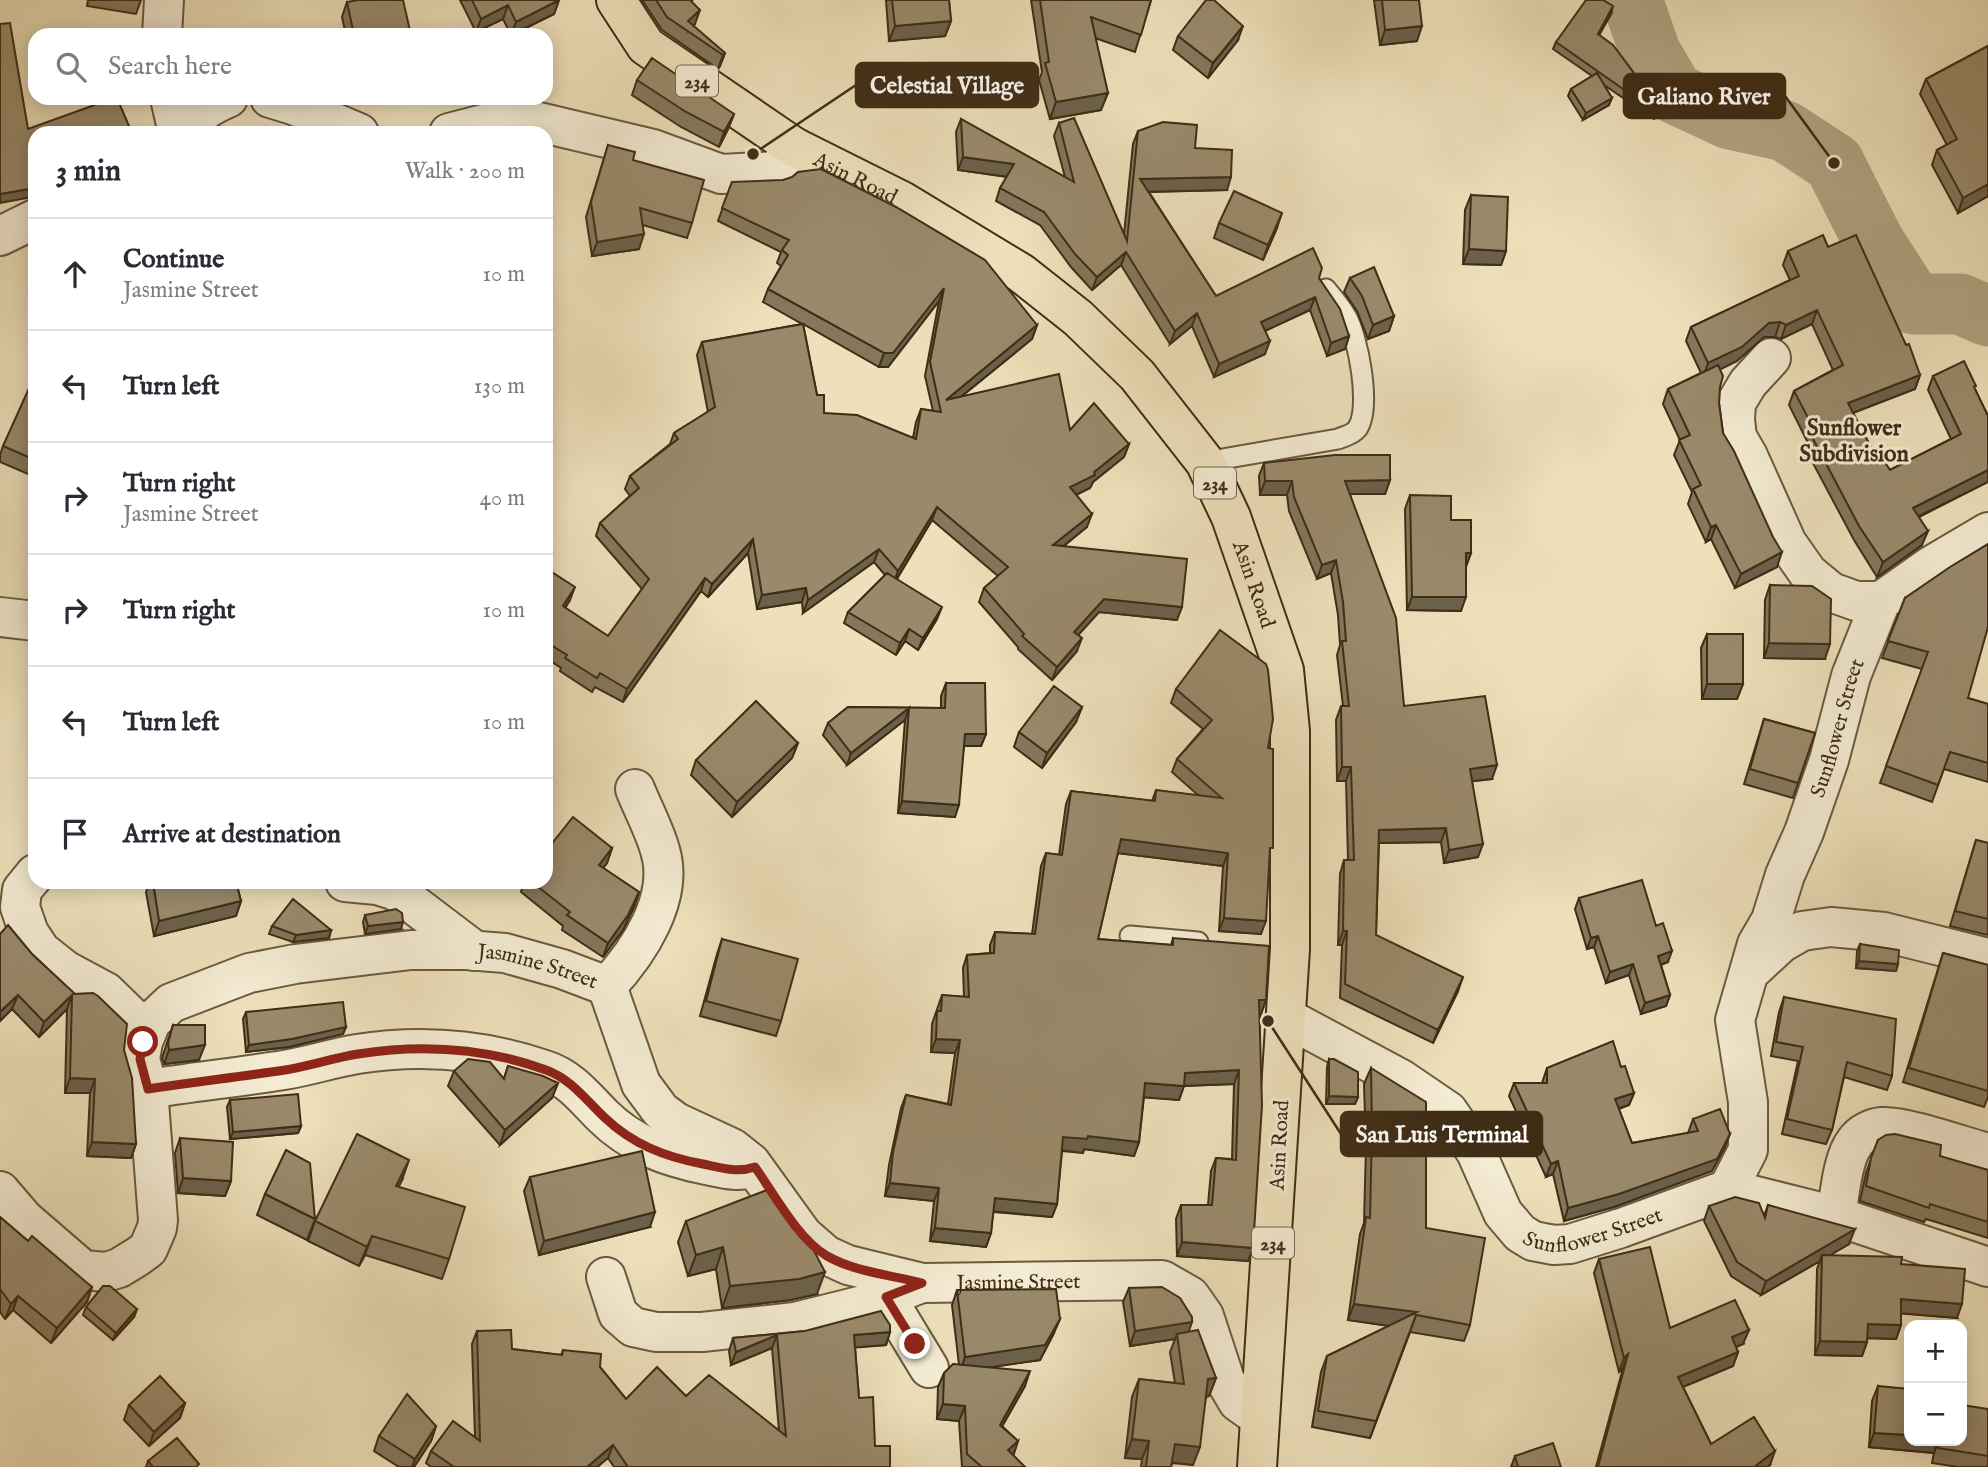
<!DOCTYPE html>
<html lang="en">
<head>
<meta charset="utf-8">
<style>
  body { margin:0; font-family:"IM FELL English",serif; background:#f2f2f3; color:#2b2b33 }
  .controls { position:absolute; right:21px; bottom:21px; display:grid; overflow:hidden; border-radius:14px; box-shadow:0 4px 18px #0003 }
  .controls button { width:63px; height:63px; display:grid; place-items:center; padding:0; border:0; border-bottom:2px solid #e1e1e2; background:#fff; color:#2b2b33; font:35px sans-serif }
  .stop { position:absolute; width:21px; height:21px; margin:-16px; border:5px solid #8f2418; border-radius:50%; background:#fff }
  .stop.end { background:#8f2418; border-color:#fff; box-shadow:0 2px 7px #0008 }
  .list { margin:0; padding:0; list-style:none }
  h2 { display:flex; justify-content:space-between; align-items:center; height:91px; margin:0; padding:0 28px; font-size:30px }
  h2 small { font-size:23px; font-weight:400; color:#7c7c81 }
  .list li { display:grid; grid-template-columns:46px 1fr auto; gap:21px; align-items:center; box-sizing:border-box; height:112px; padding:0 28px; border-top:2px solid #e1e1e2 }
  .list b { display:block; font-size:26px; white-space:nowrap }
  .list p { margin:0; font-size:23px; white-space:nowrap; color:#7c7c81 }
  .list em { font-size:23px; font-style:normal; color:#7c7c81 }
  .icon { flex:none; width:38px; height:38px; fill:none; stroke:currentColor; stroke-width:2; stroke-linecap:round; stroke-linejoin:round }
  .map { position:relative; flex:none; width:1988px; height:1467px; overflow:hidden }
  .search { position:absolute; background:#fff; box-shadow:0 4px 18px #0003; left:28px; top:28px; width:525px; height:77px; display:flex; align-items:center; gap:18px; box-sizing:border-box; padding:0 24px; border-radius:21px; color:#7c7c81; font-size:26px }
  .panel { position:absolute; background:#fff; box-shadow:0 4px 18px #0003; left:28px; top:126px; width:525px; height:763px; border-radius:21px }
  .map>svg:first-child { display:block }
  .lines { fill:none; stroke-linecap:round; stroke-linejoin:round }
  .river { stroke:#b2a382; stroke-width:61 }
  .service-casing { stroke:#6a5a3f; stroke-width:23 }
  .minor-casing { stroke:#6a5a3f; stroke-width:42 }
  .primary-casing { stroke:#3f2d16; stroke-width:42 }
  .service { stroke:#f3ebd2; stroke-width:19 }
  .minor { stroke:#f3ebd2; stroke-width:38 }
  .primary { stroke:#ede0ba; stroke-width:38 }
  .wall { fill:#84775c; stroke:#3f2d16; stroke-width:2; fill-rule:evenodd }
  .shaded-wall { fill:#6b614b; stroke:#3f2d16; stroke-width:2 }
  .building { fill:#998a6b; stroke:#3f2d16; stroke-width:2 }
  .route { stroke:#8f2418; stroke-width:9 }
  .labels { text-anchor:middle; stroke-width:6; stroke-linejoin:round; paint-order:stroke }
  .shield { fill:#f3ebd2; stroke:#75664e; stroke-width:2 }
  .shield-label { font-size:19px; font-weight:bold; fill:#3f2d16 }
  .street-label { font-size:21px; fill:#3f2d16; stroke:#f3ebd2 }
  .neighbourhood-label { font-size:23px; font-weight:bold; fill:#3f2d16; stroke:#f3ebd2 }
  .leader { fill:none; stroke:#3f2d16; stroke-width:2.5 }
  .callout-dot { fill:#3f2d16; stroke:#f3ebd2; stroke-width:2.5 }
  .callout { fill:#3f2d16; stroke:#3f2d16; stroke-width:2.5 }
  .callout-label { font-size:23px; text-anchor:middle; font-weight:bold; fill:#fff }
</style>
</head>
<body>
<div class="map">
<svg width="1988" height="1467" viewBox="0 0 1988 1467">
  <rect width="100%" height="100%" fill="#ede0ba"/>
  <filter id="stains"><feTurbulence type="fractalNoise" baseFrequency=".00286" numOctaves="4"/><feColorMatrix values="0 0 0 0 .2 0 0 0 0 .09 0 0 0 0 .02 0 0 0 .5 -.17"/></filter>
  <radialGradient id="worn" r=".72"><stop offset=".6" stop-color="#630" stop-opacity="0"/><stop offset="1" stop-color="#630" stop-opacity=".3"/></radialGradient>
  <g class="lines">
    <!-- river -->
    <path class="river" d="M1632,0L1651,54L1674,93L1730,119L1785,131L1834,163L1874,242L1914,304H1960L1988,316"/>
    <defs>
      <path id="service" d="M1205,462L1338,439C1345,436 1352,435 1357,429C1372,409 1358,336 1346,316C1341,307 1333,298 1326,289
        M1130,936L1198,942"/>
      <g id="minor">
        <path d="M162,35L164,0"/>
        <path d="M170,98L178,133"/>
        <path d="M270,98L293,105L359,133"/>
        <path d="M186,133C196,114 209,106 228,98"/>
        <path d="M449,133L499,120L526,119L653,149L721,174L777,171L794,147"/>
        <path d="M0,236L35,219"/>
        <path d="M1771,358L1748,383L1736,403L1735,419L1737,437L1748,456L1787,543L1808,573L1831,592L1856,601H1881"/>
        <path d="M0,617L35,621"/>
        <path d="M35,874L22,890L20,907L29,933L41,951L65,970L106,992L147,1032"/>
        <path d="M345,882L377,885L396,891L475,951"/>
        <path d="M1754,968L1781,943L1802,931L1831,927L1884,932L1988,958"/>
        <path id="s1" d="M607,986L641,1084L661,1111L676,1122L732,1148L751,1163L803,1235L826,1255L848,1265L922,1283L1162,1280L1190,1296L1204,1316L1225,1380L1238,1402L1259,1417"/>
        <path d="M607,986C638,953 675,898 660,850C654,829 643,809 635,789"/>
        <path id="s2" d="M1287,1018L1401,1079L1448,1111L1476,1152L1503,1213L1520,1233L1533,1241L1554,1245L1570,1244L1621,1228L1728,1189L1748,1150V1102L1735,1020L1757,944L1771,920L1785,875L1804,832L1829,760L1851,676L1881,601L1932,565L1988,532"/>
        <path d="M148,1089C193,1082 239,1077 284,1070C309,1066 333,1058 357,1054C421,1044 484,1049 545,1070C570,1078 585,1098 603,1116C631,1144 667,1157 706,1165C722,1168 737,1173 753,1168"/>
        <path d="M1728,1189L1836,1216L1988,1267"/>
        <path id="s3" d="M0,1191L24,1219L83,1270L106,1272L119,1268L137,1257L148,1249L157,1228L158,1220L148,1089L140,1059L143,1042L151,1022L171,1003L249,973L295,964L411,950H466L505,953L562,969L607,986"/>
        <path d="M1836,1216C1840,1195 1842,1159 1855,1142C1861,1133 1872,1128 1882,1127C1903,1125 1965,1147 1988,1153"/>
        <path d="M606,1277L618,1314L633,1327L656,1332H702L795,1322L867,1304L922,1283"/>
        <path d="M886,1297L929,1368"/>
      </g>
      <g id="primary">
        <path id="s4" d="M616,0L646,46L794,147L902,201L1021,273L1078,318L1137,375L1205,462L1231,517L1284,670L1290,731V949L1257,1467"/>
      </g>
    </defs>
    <!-- service casing -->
    <use href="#service" class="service-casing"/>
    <!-- minor casing -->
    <use href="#minor" class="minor-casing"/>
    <!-- primary casing -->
    <use href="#primary" class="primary-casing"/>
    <!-- service -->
    <use href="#service" class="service"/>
    <!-- minor -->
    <use href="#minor" class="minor"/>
    <!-- primary -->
    <use href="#primary" class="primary"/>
  </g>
  <!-- wall -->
  <path class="wall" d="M88,0H141L136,14L87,6Z
    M460,0H559L554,14L512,35H511L503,19L476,32Z
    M642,0H693L691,1L695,24L693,26L725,53L720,66L718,69L662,30Z
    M886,0H949L951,21L945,36L889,41Z
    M1031,0H1151L1135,52L1095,38L1101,110L1050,119L1039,80L1042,72Z
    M1374,0H1419L1417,41L1380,45Z
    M347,2L411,35H346L342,17Z
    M1611,14L1599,35L1660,108L1658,116L1654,119L1604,85L1609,105L1583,120L1568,96L1571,89L1592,76L1553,49L1556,42Z
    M1178,36L1238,40L1208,78L1173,50Z
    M1988,46V196L1958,213L1932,165L1937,150L1947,145L1920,94L1926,79Z
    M637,80L734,114L728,129L719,147L681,127L632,95Z
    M961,119L1065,177L1054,136L1059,123L1124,234L1133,144L1138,131L1195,148L1227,190L1149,192L1216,296L1319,278L1349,336L1345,349L1327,356L1310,310L1265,331V354L1214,377L1192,326L1170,344L1121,265L1092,290L1071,267L1040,225L996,201L1000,188L1007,177L958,170L956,132Z
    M608,145L633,160L692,223L687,238L643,225L639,249L592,256L586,217Z
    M732,182L1037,325L1032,339L962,396L1070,430L1129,444L1124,457L1093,482L1090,488L1076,495L1087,527L1064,546L1177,620L1099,612L1078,635L1077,651L1052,680L1018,649V647L979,602L984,588L998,576L932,520L897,579L937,619L918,650L905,641L896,655L844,623L848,612L885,575L874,562L803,613L802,602L757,609L748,553L708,597L701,591L623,702L595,687L592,692L560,671L561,668L546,658V571L570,600L565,608L608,636L642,589L596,536L600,523L630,496L625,489L630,476L670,444L674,433L708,412L697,355L702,342L802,324L763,302L768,289L781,266L777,263L781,252L718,221ZM939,301L925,376L933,411L921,409L916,422L913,438L824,413L817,395L803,324L879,367H888Z
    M1471,195L1506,251L1501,265L1463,264L1465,210Z
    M1219,223L1277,228L1263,260L1214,238Z
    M1828,247L1920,375L1915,389L1853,413L1875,455L1890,470L1951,439L1928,390L1933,376L1975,389L1988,416V482L1919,517L1922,545L1877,577L1854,540L1807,452L1809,445L1789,405L1794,391L1833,370L1812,324L1781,339L1775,337H1764L1737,361L1720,369L1719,403L1723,433L1777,567L1735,588L1711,539L1706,542L1688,504L1692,492L1674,455L1680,440L1663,404L1668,389L1701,373L1686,341L1691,327L1790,280L1783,265L1788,251Z
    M1350,278L1394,316L1389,331L1368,339L1357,311L1344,292Z
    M35,388V477L0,462V455L3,446Z
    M1264,463L1390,480L1385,494H1350L1404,706L1492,779L1472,781L1478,857L1444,863L1441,842L1379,843L1376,935L1458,991L1433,1043L1340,998L1342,945H1338L1340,874L1344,860H1348L1346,781H1337L1336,720L1341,706H1343L1337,655L1340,645L1338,615L1331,573L1317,579L1289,511L1287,495H1260L1259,476Z
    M1410,495L1451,520L1471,553L1466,566L1461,611L1407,610L1405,509Z
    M1770,585L1825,659L1764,658L1765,600Z
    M1905,598L1968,698L1988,704V782L1944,769L1932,802L1880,783L1922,669L1882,658Z
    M35,633V673L30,648Z
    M1707,634L1743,684L1737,699H1702L1701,648Z
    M946,683L986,734L981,746H964L955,817L898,813L905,720L847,765L823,735L828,723L848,707L941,708V696Z
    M1176,689L1268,748L1270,856L1261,934L1219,931L1223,866L1118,853L1098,939L1171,945L1173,938L1266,1000L1261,1014L1260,1013L1253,1248L1248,1261L1177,1256L1176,1219L1181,1205H1208L1211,1171L1216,1158L1232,1159L1234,1084L1184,1086L1179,1100L1144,1097L1139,1142L1134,1156L1084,1149L1083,1153L1062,1151L1057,1204L1052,1217L993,1212L991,1233L986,1247L930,1241L934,1201L885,1196L889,1165L901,1108L906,1095L948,1104L955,1053L931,1052L932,1024L942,995L964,997L963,968L967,955L990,953V945L995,932L1032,934L1041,866L1046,853L1059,855L1066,804L1071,791L1152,801L1156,790L1199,796L1172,772L1177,759L1203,729L1171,703Z
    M1082,707L1076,722L1042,768L1014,747L1019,732Z
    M1764,719L1815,733L1793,798L1744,784Z
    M798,743L792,758L732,817L691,775L696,760Z
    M1976,840L1988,843V935L1950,926Z
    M612,848L607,863L603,868L639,892L634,907L623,930L603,957L562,930L563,926L521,892L524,882H546Z
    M150,882H236L241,901L236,916L154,936L146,892Z
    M1579,898L1656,926L1668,962L1661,965L1670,995L1666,1006L1641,1014L1629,975L1606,983L1594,947L1587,949L1575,909Z
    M365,915L401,929L365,934L363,922Z
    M272,926L331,930L329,938L293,942L269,934Z
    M0,934L32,954L74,994L124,1050L136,1144L131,1158L87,1156L90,1093H65L67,1009L39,1037L12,1009L0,1021Z
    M722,939L781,1021L776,1036L700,1016L717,954Z
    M1860,944L1898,964L1896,971L1856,968L1857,951Z
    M1943,953L1988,965V1097L1984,1107L1903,1082Z
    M1784,997L1892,1076L1887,1090L1844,1077L1832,1130L1826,1144L1782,1134L1798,1061L1771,1056L1779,1012Z
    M246,1012L346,1027L343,1034L289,1047L246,1052L243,1019Z
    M173,1025L199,1060L164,1064L162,1058Z
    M1329,1059L1358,1097L1355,1104H1326L1327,1067Z
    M508,1066L558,1083L552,1098L500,1145L448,1086L454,1071L504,1078Z
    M1621,1067L1634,1093L1629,1105L1619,1109L1632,1143L1688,1133L1693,1119L1725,1147L1712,1171L1614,1207L1564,1221L1553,1174L1546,1177L1509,1096L1514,1083H1542L1547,1068Z
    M1371,1068L1426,1228L1470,1325L1464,1341L1410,1332L1370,1438L1312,1427L1321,1372L1327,1356L1389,1326L1348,1320L1360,1234L1364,1223L1366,1146L1364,1084Z
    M230,1100L301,1126L298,1133L230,1139L227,1107Z
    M180,1138L231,1181L225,1196L178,1193L175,1153Z
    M1878,1140L1988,1170V1238L1926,1219L1924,1222L1860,1201L1866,1173Z
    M530,1177L650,1227L539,1255L524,1191Z
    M402,1180L398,1187L449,1259L442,1279L365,1255L359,1266L308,1241L315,1221Z
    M265,1194L315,1219L307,1240L257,1215Z
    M1768,1205L1849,1244L1829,1255L1901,1264L1957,1318L1901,1313V1325L1896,1339L1867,1338V1342L1862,1356L1815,1355L1817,1269L1820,1261L1761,1295L1731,1276L1704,1221L1709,1206L1764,1216Z
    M0,1217L28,1241L92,1287L87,1302L51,1343L13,1310L5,1319L0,1312Z
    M686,1221L817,1294L791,1300L722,1308L716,1269L688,1276L678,1242Z
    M1599,1259L1670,1328L1743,1344L1736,1347L1738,1352L1733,1366L1683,1387L1711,1444L1770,1465L1767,1467H1596L1623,1368L1619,1372L1594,1273Z
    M1129,1288L1189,1332L1216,1378L1209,1396L1206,1397L1193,1465L1172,1463L1171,1467H1141L1142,1459L1125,1458L1132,1397L1139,1379L1175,1383L1170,1352L1175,1339L1130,1346L1123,1302Z
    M957,1290L1054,1333L1040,1360L988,1367L1025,1386L1002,1426L1018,1441L1013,1456L1025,1467H962L959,1421L937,1419L938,1387L944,1373L959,1365L952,1305Z
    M86,1307L137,1309L134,1317L113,1340L83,1315Z
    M477,1331L512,1349L561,1355L563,1350L600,1367L626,1399L686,1396L779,1431L772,1348L731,1365L729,1351L733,1338L805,1331L890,1332L886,1345L855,1347L859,1398L875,1446L890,1467H614L608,1458L597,1467H431L426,1463L431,1451L475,1437L472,1344Z
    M1878,1386L1909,1441H1962L1988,1409V1467H1958L1932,1463L1934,1453L1869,1447L1872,1401Z
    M185,1403L180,1418L149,1446L124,1420L129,1405Z
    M436,1426L431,1441L414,1467H399L374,1451L379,1436Z
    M1515,1456L1561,1467H1511Z
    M148,1461L198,1467H146Z"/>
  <!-- shaded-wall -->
  <path class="shaded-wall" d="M559,0L554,14L511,35L516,22Z
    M508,5L503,19L476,32L481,19Z
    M1613,6L1611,14L1595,42L1598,34Z
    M700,10L695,24L688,31V21Z
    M951,21L945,36L889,41L895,26Z
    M1243,26L1238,40L1208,78L1213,63Z
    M1422,26L1417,41L1380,45L1385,30Z
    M725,53L720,66L718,69L723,55Z
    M1108,93L1101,110L1050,119L1056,102Z
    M1612,98L1609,105L1583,120L1586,113Z
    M734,114L728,129L719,147L724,132Z
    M963,157L1014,164L1009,177L958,170Z
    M1231,177L1227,190L1136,192L1140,179Z
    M1988,184V196L1958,213L1963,198Z
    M35,188L33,197L0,203V194Z
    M1282,213L1277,228L1263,260L1268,245Z
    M644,234L639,249L592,256L597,242Z
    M1469,249L1506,251L1501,265L1463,264Z
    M1126,252L1121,265L1092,290L1097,277Z
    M944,288L939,301L888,367H879L884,353Z
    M1315,297L1310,310L1256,335L1261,322Z
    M1817,310L1812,324L1781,339L1786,325Z
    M1197,313L1192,326L1170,344L1175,331Z
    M1394,316L1389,331L1368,339L1373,325Z
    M1780,322L1775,337H1764L1737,361L1703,378L1708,363L1769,323Z
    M1037,325L1032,339L941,413L946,400Z
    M1349,336L1345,349L1327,356L1331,343Z
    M1270,341L1265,354L1214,377L1219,364Z
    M1920,375L1915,389L1842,417L1848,403Z
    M1129,444L1124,457L1093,482L1090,488L1065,500L1070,487L1094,472Z
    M1988,470V482L1907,522L1913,508Z
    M1390,480L1385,494H1340L1345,481Z
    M1265,481H1292L1287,495H1260Z
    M937,507L932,520L893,585L898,571Z
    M1092,514L1087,527L1048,558L1053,545Z
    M1716,525L1711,539L1706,542L1711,527Z
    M1928,531L1922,545L1877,577L1883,562Z
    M753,539L748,553L708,597L712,584Z
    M879,549L874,562L803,613L808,600Z
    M1782,552L1777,567L1735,588L1741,574Z
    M1466,553H1471L1466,567Z
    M1336,560L1331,573L1317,579L1322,565Z
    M705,578L701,591L623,702L627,689Z
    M575,587L570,600L558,619L563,606Z
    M806,588L802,602L757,609L762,595Z
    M1412,597H1466L1461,611L1407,610Z
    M1104,599L1182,607L1177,620L1099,612L1069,645L1074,632Z
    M942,607L937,619L918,650L923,638Z
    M909,629L905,641L896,655L900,643Z
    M1082,638L1077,651L1052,680L1057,667Z
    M1769,643L1830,644L1825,659L1764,658Z
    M1707,684H1743L1737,699H1702Z
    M1082,707L1076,722L1042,768L1047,753Z
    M909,708L905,720L847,765L851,753Z
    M965,734H986L981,746H960Z
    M798,743L792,758L732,817L737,802Z
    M1497,765L1492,779L1465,782L1470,769Z
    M1342,767H1351L1346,781H1337Z
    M902,801L959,805L955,817L898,813Z
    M1446,828L1441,842L1374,843L1379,830Z
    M1121,839L1228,853L1223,866L1116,853Z
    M1483,844L1478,857L1444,863L1449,850Z
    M612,848L607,863L594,880L599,865Z
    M639,892L634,907L623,930L603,957L608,943Z
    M241,901L236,916L154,936L159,921Z
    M1224,918L1266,921L1261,934L1219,931Z
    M403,922L401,929L365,934L368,926Z
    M331,930L329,938L293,942L296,935Z
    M1343,931H1347L1342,945H1338Z
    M1598,936L1594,947L1587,949L1591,938Z
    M1672,951L1668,962L1654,967L1658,956Z
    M1859,961L1898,964L1896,971L1856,968Z
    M1633,964L1629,975L1606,983L1610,972Z
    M1463,977L1458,991L1433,1043L1438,1030Z
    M18,995L12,1009L0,1021V1012Z
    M72,995L67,1009L39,1037L44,1022Z
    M1670,995L1666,1006L1641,1014L1645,1003Z
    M1259,1000H1266L1261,1014L1254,1013Z
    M346,1027L343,1034L289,1047L246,1052L249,1045Z
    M936,1039L960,1040L955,1053L931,1052Z
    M205,1045L199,1060L164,1064L169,1050Z
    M1239,1070L1234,1084L1181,1086L1185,1073Z
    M70,1078L95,1079L90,1093H65Z
    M558,1083L552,1098L500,1145L505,1130Z
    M1145,1083L1184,1086L1179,1100L1140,1097Z
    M1634,1093L1629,1105L1610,1111L1615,1099Z
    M1329,1096L1358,1097L1355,1104H1326Z
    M301,1126L298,1133L230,1139L233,1132Z
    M1730,1134L1725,1147L1712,1171L1614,1207L1564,1221L1568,1208Z
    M1088,1136L1139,1142L1134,1156L1084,1149L1083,1153L1059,1150L1063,1137Z
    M92,1142L136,1144L131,1158L87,1156Z
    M409,1160L402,1180L389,1206L396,1186Z
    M1558,1161L1553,1174L1546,1177L1551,1164Z
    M183,1178L231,1181L225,1196L178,1193Z
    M890,1183L939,1188L934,1201L885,1196Z
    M995,1198L1057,1204L1052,1217L990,1211Z
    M655,1212L650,1227L539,1255L544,1241Z
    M935,1228L991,1233L986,1247L930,1241Z
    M1855,1229L1849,1244L1822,1260V1255L1820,1261L1761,1295L1766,1281Z
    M372,1236L365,1255L359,1266L367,1247Z
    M1182,1242L1253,1248L1248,1261L1177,1256Z
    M723,1247L716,1269L688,1276L696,1255Z
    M825,1272L817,1294L791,1300L722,1308L730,1286Z
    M92,1287L87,1302L51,1343L57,1328Z
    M18,1296L13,1310L5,1319L11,1304Z
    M1901,1299L1962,1304L1957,1318L1896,1313Z
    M1354,1304L1417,1312L1410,1332L1370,1438L1411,1329L1348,1320Z
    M137,1309L134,1317L113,1340L116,1333Z
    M1060,1319L1054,1333L1040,1360L960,1372L965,1357Z
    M1192,1322L1187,1337L1177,1334L1175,1339L1130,1346L1135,1331Z
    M1868,1324L1901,1325L1896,1339L1863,1338Z
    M1749,1330L1743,1344L1727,1351L1732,1337Z
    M890,1332L886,1345L849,1348L854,1335Z
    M777,1335L772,1348L731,1365L736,1352Z
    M1820,1341L1867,1342L1862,1356L1815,1355Z
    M1738,1352L1733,1366L1673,1391L1678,1377Z
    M1628,1354L1623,1368L1619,1372L1624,1358Z
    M1030,1371L1025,1386L995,1439L1000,1425Z
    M1216,1378L1209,1396L1201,1397L1208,1379Z
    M185,1403L180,1418L149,1446L154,1432Z
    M943,1404L965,1406L959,1421L937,1419Z
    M436,1426L431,1441L414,1467H412L415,1459Z
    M1874,1433L1909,1435V1441H1938L1934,1453L1869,1447Z
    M1132,1439L1149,1441L1142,1459L1125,1458Z
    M1018,1441L1013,1456L1008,1450Z
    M1175,1444L1200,1447L1193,1465L1168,1462Z
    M613,1445L608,1458L597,1467H587Z
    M1775,1451L1770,1465L1767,1467H1754Z"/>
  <!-- building -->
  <path class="building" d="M358,0H403L411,35H354L347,2Z
    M472,0H559L516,22L508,5L481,19Z
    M656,0H690L700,10L688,21L725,53L723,55L667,17Z
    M892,0H949L951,21L895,26Z
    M1040,0H1151L1141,35L1091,17L1108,93L1056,102L1045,63L1049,62Z
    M1206,0H1214L1243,26L1213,63L1178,36Z
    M1382,0H1419L1422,26L1385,30Z
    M1586,0H1603L1613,6L1598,34L1613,45L1660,108L1656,112L1556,42Z
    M10,23L28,129L114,98H117L132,133H35V177H34L35,188L0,194V24Z
    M1988,46V184L1963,198L1937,150L1957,139L1926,79Z
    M652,58L734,114L724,132L686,112L637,80Z
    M1597,73L1612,98L1586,113L1571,89Z
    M1074,118L1127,241L1138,131L1163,122L1197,125L1195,148L1232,150L1231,177L1140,179L1216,296L1313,248L1322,268L1319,278L1340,309L1349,336L1331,343L1315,297L1261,322L1270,341L1219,364L1197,313L1175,331L1126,252L1097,277L1075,254L1044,212L1000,188L1014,164L963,157L961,119L1074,182L1059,123Z
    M608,145L635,152L633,160L704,180L692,223L640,208L644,234L597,242L591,202Z
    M821,169L896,207L985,260L1037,325L946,400L1059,374L1070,430L1094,403L1129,444L1094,472L1095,475L1070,487L1092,514L1053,545L1187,559L1182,607L1104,599L1074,632L1082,638L1057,667L1022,636L1024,634L984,588L1008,567L937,507L898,571L879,549L808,600L806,588L762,595L753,539L712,584L705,578L627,689L600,673L597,678L565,658L567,655L546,642V571L547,569L575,587L563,606L608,636L649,579L600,523L639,488L630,476L678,439L674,433L715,407L702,342L803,324L817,395H824V413L857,415L916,439L921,409L941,412L930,362L944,288L893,353H884L768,289L788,255L782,250L789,240L722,208L732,182L783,180L792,177L798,172Z
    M1234,191L1282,213L1268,245L1219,223Z
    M1471,195L1508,197L1506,251L1469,249Z
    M1823,235L1828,247L1856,235L1906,345L1909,344L1920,375L1848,403L1875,455L1879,453L1890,470L1961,434L1933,376L1964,361L1976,386L1974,387L1988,416V470L1913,508L1928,531L1883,562L1859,526L1812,437L1817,435L1794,391L1843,365L1817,310L1786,325L1780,322L1769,323L1742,347L1708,363L1691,327L1799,276L1788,251Z
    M1374,267L1394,316L1373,325L1362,296L1350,278Z
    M1718,365L1723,376L1720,387L1719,403L1723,433L1734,451L1773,537L1782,552L1741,574L1716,525L1711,527L1693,489L1701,485L1679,440L1690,435L1668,389Z
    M30,386L35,388V460L3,446Z
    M1335,455H1390V480L1345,481L1396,618L1404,706L1485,696L1497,765L1470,769L1483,844L1449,850L1446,828L1379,830L1376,935L1463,977L1438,1030L1345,984L1347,931H1343L1344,860H1354L1351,767H1342L1341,706H1349L1342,641H1346L1343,602L1336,560L1322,565L1294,497L1292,481H1265L1264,463Z
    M1410,495L1451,496V520H1471V553H1466V597H1412Z
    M1988,544V627L1968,698L1988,704V763L1950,752L1938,785L1886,766L1928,652L1888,641L1905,598L1950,567Z
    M887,573L942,607L923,638L909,629L900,643L848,612Z
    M1770,585L1812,586L1831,599L1830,644L1769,643Z
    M1220,630L1266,664L1268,670L1273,719L1268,748L1273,749V848H1270L1266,921L1224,918L1228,853L1121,839L1098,939L1173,945V938L1269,946L1266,1000H1259L1262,1105L1253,1248L1182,1242L1181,1205H1212L1216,1158L1236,1160L1239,1070L1185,1073L1184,1086L1145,1083L1139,1142L1088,1136L1087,1139L1063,1137L1057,1204L995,1198L991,1233L935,1228L939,1188L890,1183L893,1152L906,1095L951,1105L960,1040L936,1039L937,1011H941L942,995L969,997L967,955L994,953L995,932L1035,934L1046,853L1062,855L1071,791L1155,801L1156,790L1222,798L1177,759L1212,720L1176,689Z
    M1707,634H1743V684H1707Z
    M946,683H985L986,734H965L959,805L902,801L909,708L851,753L828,723L848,707L945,708Z
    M1054,686L1082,707L1047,753L1019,732Z
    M756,701L798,743L737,802L696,760Z
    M1764,719L1815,733L1798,783L1750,769Z
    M573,817L612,848L599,865L639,892L628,915L608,943L567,915L570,912L532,882H546V851Z
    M1976,840L1988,843V919L1955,911Z
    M1642,880L1656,926L1663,923L1672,951L1658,956L1670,995L1645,1003L1633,964L1610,972L1598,936L1591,938L1579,898Z
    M153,882H236L241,901L159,921Z
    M293,899L331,930L296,935L272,926Z
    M396,909L402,913L403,922L368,926L365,915Z
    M8,925L32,954L74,993L73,994L93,993L98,996L127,1024L124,1050L132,1078L136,1144L92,1142L95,1079L70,1078L72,995L44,1022L18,995L0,1012V934Z
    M722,939L798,959L781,1021L706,1001Z
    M1860,944L1899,950L1898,964L1859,961Z
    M1943,953L1988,965V1091L1909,1068Z
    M1784,997L1896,1019L1892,1076L1847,1062L1832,1130L1787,1119L1803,1047L1776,1042Z
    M343,1002L346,1027L292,1039L249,1045L246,1012Z
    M173,1025H205V1045L169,1050L168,1043Z
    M1613,1041L1621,1067L1625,1066L1634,1093L1615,1099L1632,1143L1698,1131L1693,1119L1720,1109L1730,1134L1717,1159L1619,1194L1568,1208L1558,1161L1551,1164L1514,1083H1547V1068Z
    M468,1059L490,1062L504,1079L508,1066L543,1076L558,1083L505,1130L454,1071Z
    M1329,1059H1334L1358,1072V1097L1329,1096Z
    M1371,1068L1426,1102V1228L1485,1238L1470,1325L1416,1315L1376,1421L1318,1411L1327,1356L1417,1312L1354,1304L1366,1217L1370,1218L1372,1129Z
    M298,1094L301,1126L233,1132L230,1100Z
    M357,1134L409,1160L396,1186L465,1207L449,1259L372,1236L367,1247L315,1221Z
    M1895,1134L1941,1145L1940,1156L1988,1170V1222L1930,1204L1929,1208L1866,1186L1871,1158L1878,1140L1886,1135Z
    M180,1138L233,1142L231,1181L183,1178Z
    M286,1150L310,1163L315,1219L265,1194Z
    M642,1151L655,1212L544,1241L530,1177Z
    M767,1190L793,1226L809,1241L825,1272L799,1279L730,1286L723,1247L696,1255L686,1221Z
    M1735,1197L1759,1203L1765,1218L1768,1205L1855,1229L1766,1281L1737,1262L1709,1206Z
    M0,1217L28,1241L32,1236L92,1287L57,1328L18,1296L11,1304L0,1289Z
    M1650,1247L1670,1328L1735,1300L1749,1330L1732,1337L1738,1352L1678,1377L1711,1444L1754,1417L1775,1451L1754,1467H1598L1628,1354L1624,1358L1599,1259Z
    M1822,1255L1902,1257L1901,1264L1965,1269L1962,1304L1901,1299V1325L1868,1324L1867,1342L1820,1341Z
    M103,1286H110L137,1309L116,1333L86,1307Z
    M1162,1287L1180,1298L1192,1317V1322L1135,1331L1129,1288Z
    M1056,1289L1060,1319L1045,1345L965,1357L957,1290Z
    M881,1311L890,1325V1332L854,1335L859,1398L873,1397L875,1446H890V1467H628L613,1445L587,1467H454L431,1451L453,1421L480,1441L477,1331L511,1330L512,1349L562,1355L563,1350L601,1354L600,1367L626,1399L657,1367L686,1396L709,1375L786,1436L777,1335L736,1352L733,1338L805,1331Z
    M1198,1330L1216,1378L1208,1379L1200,1447L1175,1444L1171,1467H1146L1149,1441L1132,1439L1139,1379L1184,1384L1177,1334Z
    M953,1364L1030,1371L1000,1425L1018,1441L1008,1450L1025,1467H982L967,1454L965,1406L943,1404L944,1373Z
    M160,1376L185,1403L154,1432L129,1405Z
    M1878,1386L1909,1389V1435L1874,1433Z
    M407,1394L436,1426L415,1459L379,1436Z
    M1962,1405L1988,1409V1456L1938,1448L1939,1441H1962Z
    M177,1438L199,1464L196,1467H153L148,1461Z
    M1553,1443L1561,1467H1518L1515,1456Z"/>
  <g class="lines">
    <!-- route -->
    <path class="route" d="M143,1042L140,1059L148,1089C193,1082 239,1077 285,1070C309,1066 333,1058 358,1054C421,1044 486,1048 546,1070C571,1079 585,1099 604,1117C632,1144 665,1157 703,1164C721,1168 737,1173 755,1167C774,1194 798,1239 827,1256C855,1272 891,1275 922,1283L886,1297L915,1344"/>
  </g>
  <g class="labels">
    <!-- shield labels -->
    <g class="shield">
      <rect x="676" y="65.5" width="42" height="31" rx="5"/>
      <rect x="1194" y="467.5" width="42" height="31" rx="5"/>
      <rect x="1252" y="1227.5" width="42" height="31" rx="5"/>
    </g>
    <g class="shield-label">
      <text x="697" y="88">234</text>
      <text x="1215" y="490">234</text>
      <text x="1273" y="1250">234</text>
    </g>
    <!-- street labels -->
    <g class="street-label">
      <text dy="7" stroke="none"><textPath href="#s4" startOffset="303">Asin Road</textPath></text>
      <text dy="7" stroke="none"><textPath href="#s4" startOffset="891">Asin Road</textPath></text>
      <text dy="7" stroke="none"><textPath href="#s2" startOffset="1034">Sunflower Street</textPath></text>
      <text dy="7" stroke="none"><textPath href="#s3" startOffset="822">Jasmine Street</textPath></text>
      <text transform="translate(1279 1145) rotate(-87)" y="7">Asin Road</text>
      <text dy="7" stroke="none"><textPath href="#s2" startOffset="406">Sunflower Street</textPath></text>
      <text dy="7" stroke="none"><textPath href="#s1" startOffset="558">Jasmine Street</textPath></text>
    </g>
    <!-- neighbourhood labels -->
    <g class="neighbourhood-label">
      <text x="1854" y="435">Sunflower<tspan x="1854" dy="26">Subdivision</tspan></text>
    </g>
  </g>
  <!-- callouts -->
  <path class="leader" d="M753 154L856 85M1834 163L1785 96M1268 1021L1341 1134"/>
  <g class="callout-dot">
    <circle cx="753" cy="154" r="7"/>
    <circle cx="1834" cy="163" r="7"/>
    <circle cx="1268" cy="1021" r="7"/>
  </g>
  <g class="callout">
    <rect x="856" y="63" width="182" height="44" rx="7"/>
    <rect x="1624" y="74" width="161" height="44" rx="7"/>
    <rect x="1341" y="1112" width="201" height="44" rx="7"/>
  </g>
  <g class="callout-label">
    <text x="947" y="93">Celestial Village</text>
    <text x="1704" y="104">Galiano River</text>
    <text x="1442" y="1142">San Luis Terminal</text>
  </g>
  <rect width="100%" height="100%" filter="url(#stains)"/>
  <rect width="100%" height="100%" fill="url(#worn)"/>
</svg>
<div class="controls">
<button>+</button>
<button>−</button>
</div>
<div class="stop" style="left:143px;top:1042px"></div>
<div class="stop end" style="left:915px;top:1344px"></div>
<div class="search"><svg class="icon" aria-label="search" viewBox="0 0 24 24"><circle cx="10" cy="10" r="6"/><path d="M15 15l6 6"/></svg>Search here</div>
<section class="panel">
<h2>3 min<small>Walk · 200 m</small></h2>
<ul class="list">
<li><svg class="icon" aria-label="ahead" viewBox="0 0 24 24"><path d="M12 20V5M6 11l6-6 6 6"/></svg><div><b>Continue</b><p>Jasmine Street</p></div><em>10 m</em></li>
<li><svg class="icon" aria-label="left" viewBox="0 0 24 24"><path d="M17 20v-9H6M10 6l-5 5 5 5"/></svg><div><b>Turn left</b></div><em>130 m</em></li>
<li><svg class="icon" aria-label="right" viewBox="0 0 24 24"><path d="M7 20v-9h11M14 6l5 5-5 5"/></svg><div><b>Turn right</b><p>Jasmine Street</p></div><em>40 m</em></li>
<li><svg class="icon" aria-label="right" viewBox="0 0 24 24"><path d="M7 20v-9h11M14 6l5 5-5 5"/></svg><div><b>Turn right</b></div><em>10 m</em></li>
<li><svg class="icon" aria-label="left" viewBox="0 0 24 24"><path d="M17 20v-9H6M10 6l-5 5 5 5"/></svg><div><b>Turn left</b></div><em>10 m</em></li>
<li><svg class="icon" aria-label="arrive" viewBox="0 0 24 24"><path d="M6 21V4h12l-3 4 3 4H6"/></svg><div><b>Arrive at destination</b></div></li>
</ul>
</section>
</div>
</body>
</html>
